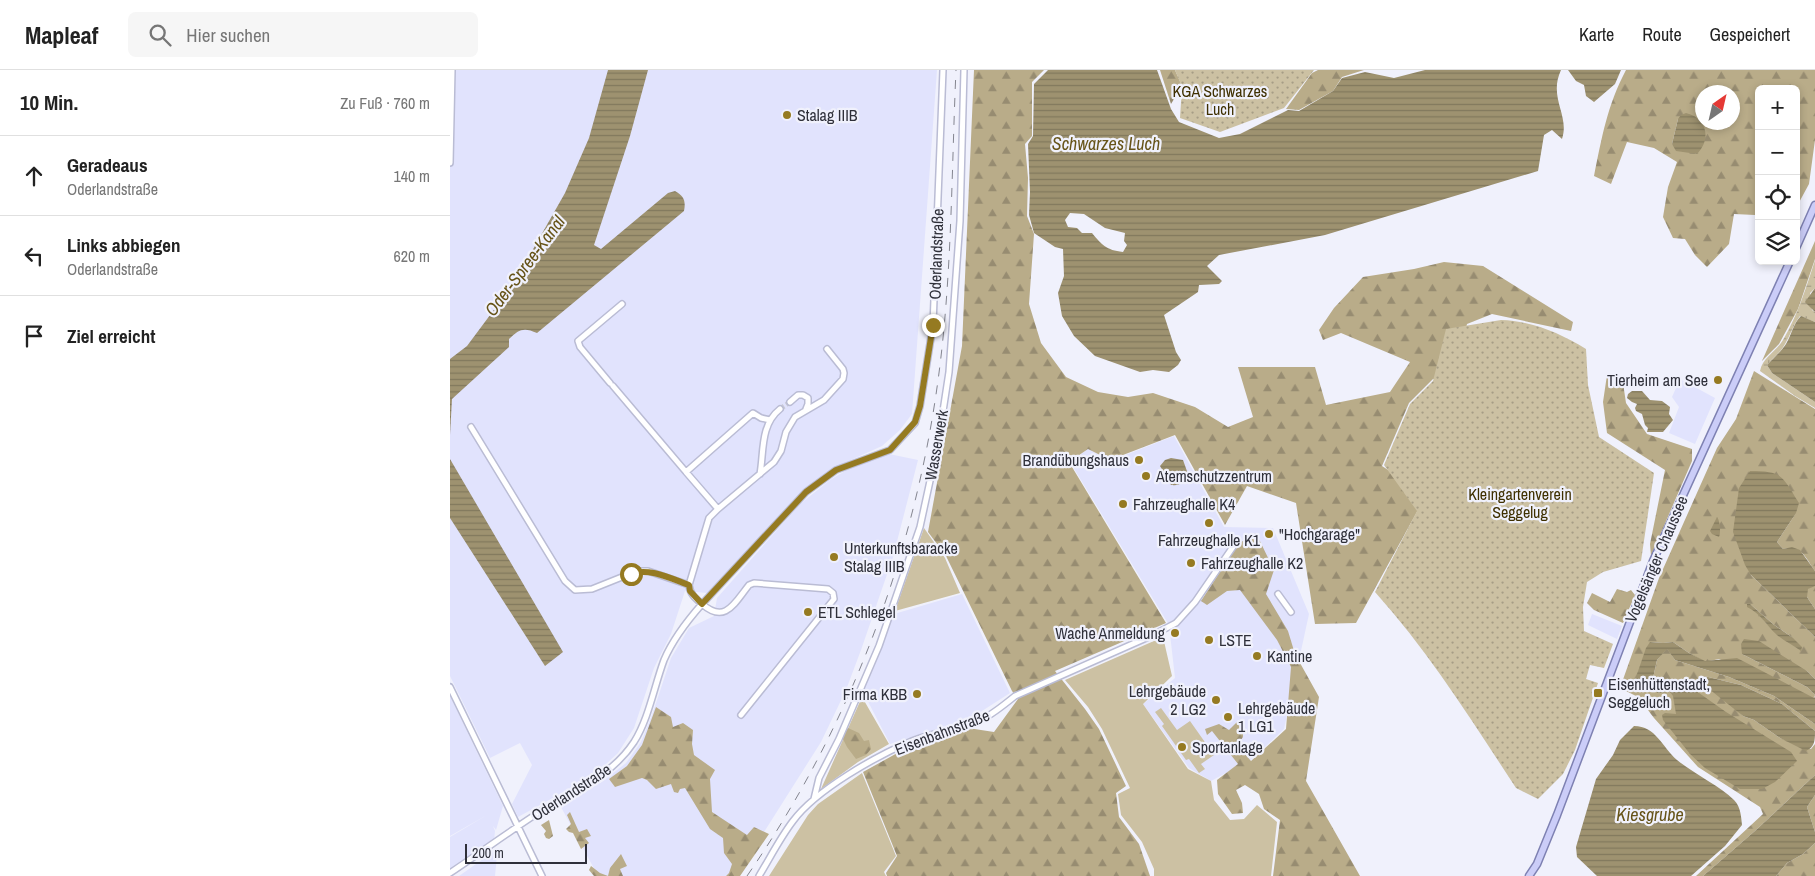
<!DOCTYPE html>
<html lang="de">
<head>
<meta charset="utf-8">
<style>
  body { margin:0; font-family:"Archivo Narrow",sans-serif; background:#f6f6f6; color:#222 }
  .controls { position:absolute; right:15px; top:15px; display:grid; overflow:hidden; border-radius:8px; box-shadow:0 2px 8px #0003 }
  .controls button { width:45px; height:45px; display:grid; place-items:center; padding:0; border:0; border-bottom:1px solid #e0e0e0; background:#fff; color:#222; font:25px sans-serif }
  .compass { position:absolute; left:1245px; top:15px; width:45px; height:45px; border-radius:50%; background:#fff; box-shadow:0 2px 8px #0003; rotate:34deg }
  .scale { position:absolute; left:15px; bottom:12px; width:122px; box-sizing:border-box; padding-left:5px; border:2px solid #2f303a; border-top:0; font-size:14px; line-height:18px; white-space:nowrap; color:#2f303a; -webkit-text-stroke:4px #f0f1fc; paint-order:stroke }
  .stop { position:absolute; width:15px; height:15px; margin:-11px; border:4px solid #957a21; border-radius:50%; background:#fff }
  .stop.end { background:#957a21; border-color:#fff; box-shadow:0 1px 5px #0008 }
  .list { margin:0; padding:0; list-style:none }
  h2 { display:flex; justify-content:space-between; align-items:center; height:65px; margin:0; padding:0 20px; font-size:21px }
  h2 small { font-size:16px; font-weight:400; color:#767676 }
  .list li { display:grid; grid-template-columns:32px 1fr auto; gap:15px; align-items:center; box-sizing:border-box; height:80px; padding:0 20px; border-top:1px solid #e0e0e0 }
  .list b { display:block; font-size:19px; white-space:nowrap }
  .list p { margin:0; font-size:16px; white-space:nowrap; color:#767676 }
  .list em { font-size:16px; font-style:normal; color:#767676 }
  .icon { flex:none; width:28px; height:28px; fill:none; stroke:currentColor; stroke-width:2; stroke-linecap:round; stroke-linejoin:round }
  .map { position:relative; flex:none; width:1365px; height:806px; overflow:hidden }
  header { display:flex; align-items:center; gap:30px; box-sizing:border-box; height:70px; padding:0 25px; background:#fff; border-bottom:1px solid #e0e0e0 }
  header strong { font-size:24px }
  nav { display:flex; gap:28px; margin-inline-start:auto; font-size:18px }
  .search { width:350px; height:45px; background:#f6f6f6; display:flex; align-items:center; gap:12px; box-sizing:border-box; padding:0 18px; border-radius:8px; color:#767676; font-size:19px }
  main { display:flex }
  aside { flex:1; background:#fff }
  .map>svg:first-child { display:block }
  .built { fill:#e1e3fd }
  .grass { fill:#ccc1a3 }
  .forest { fill:url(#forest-firs); fill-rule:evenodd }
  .wetland { fill:url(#wetland-marsh) }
  .park { fill:url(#park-dots) }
  .water { fill:url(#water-rules); fill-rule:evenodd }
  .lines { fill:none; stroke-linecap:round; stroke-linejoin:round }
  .minor-tunnel { stroke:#c9cad5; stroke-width:5; stroke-dasharray:5 2.5; stroke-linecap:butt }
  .minor-casing { stroke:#babcd4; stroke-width:8 }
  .major-casing { stroke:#7e81b2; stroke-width:9 }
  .minor { stroke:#fff; stroke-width:5 }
  .major { stroke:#cbcdf8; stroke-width:6 }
  .rail { stroke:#84858f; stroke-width:1; stroke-dasharray:9 9; stroke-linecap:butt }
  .route { stroke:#957a21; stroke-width:6 }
  .poi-dot { fill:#957a21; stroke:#f0f1fc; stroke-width:2 }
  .labels { text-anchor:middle; stroke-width:4.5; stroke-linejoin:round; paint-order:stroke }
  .park-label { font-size:16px; fill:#3f3001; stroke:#f0f1fc }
  .poi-label { font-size:16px; fill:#2f303a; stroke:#f0f1fc; text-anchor:start }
  .street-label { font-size:16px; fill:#2f303a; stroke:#f0f1fc }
  .water-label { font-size:18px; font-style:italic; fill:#665318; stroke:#f0f1fc }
</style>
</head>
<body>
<header>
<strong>Mapleaf</strong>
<div class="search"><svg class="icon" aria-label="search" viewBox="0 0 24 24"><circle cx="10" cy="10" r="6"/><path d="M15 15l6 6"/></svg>Hier suchen</div>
<nav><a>Karte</a><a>Route</a><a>Gespeichert</a></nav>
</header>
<main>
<aside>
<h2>10 Min.<small>Zu Fuß · 760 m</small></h2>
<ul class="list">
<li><svg class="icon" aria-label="ahead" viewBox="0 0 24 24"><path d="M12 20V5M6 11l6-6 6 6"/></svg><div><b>Geradeaus</b><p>Oderlandstraße</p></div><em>140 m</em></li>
<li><svg class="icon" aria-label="left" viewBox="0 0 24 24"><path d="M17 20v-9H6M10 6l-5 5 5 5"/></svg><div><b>Links abbiegen</b><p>Oderlandstraße</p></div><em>620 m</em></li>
<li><svg class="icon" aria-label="arrive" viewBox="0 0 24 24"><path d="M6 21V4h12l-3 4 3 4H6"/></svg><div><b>Ziel erreicht</b></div></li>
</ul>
</aside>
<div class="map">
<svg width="1365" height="806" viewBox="0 0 1365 806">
  <defs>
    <pattern id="forest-firs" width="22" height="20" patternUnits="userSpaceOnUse" patternTransform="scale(1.25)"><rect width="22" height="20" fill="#b9ac89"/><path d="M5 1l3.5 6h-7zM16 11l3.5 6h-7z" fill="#978c71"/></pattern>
    <pattern id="wetland-marsh" width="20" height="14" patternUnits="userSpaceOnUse" patternTransform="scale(1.25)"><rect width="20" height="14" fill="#ccc1a3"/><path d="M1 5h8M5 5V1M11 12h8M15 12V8" fill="none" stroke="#a69d86"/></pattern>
    <pattern id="park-dots" width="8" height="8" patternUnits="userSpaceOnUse" patternTransform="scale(1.25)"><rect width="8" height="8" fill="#ccc1a3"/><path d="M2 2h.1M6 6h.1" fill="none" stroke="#a69d86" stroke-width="1.8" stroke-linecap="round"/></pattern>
    <pattern id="water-rules" width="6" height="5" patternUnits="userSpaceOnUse" patternTransform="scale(1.25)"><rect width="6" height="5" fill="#9e9270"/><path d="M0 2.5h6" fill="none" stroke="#81785d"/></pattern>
  </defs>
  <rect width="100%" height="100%" fill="#f0f1fc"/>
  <!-- built -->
  <path class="built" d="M0,0H487L462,344L450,360L432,376L383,398L353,421L257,523L235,521L221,564L204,598L184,658L168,683L143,706L68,747L62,734L82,695L70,673L40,688L0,606Z
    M1230,309L1265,328L1245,374L1219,363L1229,337L1222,327Z
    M724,366L774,457L823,458L859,544L834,659L802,689L761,711L739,698L693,634L725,608L719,555L620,392L638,379L660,391Z
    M439,384L468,390L443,487L411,580L396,620L371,672L297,789L285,806H148L111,737L153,711L176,693L191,672L202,645L221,588L239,558L264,546L267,528L350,434L380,410L395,401Z
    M512,524L560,623L518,650L440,674L412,620L444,544Z
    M1142,544L1172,556L1167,569L1138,555Z
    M0,626L53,736L46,760L43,756L45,761L44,771L0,800V767L37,745L0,766Z
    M46,780L47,785L45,806H9Z"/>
  <!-- grass -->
  <path class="grass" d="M474,458L495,488L510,523L445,541Z
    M713,567L722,606L693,634L738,699L761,711L764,730L780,750L794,749L807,735L827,752L821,806H704V799L692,772L671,745L668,724L680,718L652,659L638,637L615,610Z
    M412,627L439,674L408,692L371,719Z
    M711,638L727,660L740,651L764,685L751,694L755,699L749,703L739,689L736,690L712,656L714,654L705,642Z
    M412,703L446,786L434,802L436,806H319L358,745L368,734Z"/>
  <!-- forest -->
  <path class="forest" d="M524,0H594L582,12V66L575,74L578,108L577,146L584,164L579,234L591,273L616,307L648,322L678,327L703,323L745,337L778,357L803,347L788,297H865L876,335L940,322L960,292L891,263L873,270L869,260L884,238L913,207L964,199L994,192L1033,196L1123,252L1121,261L1042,244L1017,254L1005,307L983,309L959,333L932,396L1033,463L968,440L906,553L865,554L846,433L797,416L775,455L725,365L660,390L638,379L619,392L716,553L605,601L635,639L649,659L676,716L666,723L669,747L689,774L700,806H437L436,803L447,786L413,702L460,676L518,658L544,662L568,629L562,621L496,486L478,462L512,276Z
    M710,0H725L732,16L721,34Z
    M868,0H914L892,7L883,21L849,40L836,39L862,3Z
    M1176,0H1365V70L1359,114L1346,138V19H1309V165L1305,145L1284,144L1279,174L1257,197L1245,185L1235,169L1223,168L1213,147L1218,117L1227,92L1204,78L1177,72L1161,114L1144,106C1152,67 1157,36 1176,0ZM1252,22H1282V52H1252ZM1228,49L1247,84L1222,74Z
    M1365,171V189L1348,239L1329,274L1312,291Z
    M1304,301L1365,339V501C1355,487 1352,475 1333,479L1327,472L1346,443L1301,505L1365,567V609L1357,601L1292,584L1357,617L1365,625L1364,629L1269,589L1255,592L1239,583L1223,572L1213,573L1200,572L1203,608L1207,590L1217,578L1225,590L1279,607L1324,626L1365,654V661L1332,634L1291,615L1254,606L1293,646L1304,650L1330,668L1361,679L1365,674V705L1306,760L1253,806H1246L1313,744L1310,737L1248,697L1204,648L1188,627L1170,618L1209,508L1267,378L1286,349ZM1300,534L1323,554L1343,568L1318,555Z
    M1157,305L1173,313L1176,333L1197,364L1242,379V391L1201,486L1200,474L1215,400L1157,363L1153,332Z
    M806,463L824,500L816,524L838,561L845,584L869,627L856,711L910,806H823L830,750L814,739L809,724L795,715L786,720L792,733L793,743L782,744L768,724L767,710L788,694L762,661L757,665L755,659L769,654L779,660L787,652L793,655V667L787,675L801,691L836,659L841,597L827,570L790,520L777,521L757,535L751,531L788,474Z
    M1363,515L1365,516V539L1357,527V519Z
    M1167,519L1177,522L1181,520L1185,525L1173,553L1144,540L1137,533L1142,523L1160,532Z
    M206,637L221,647L223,657L233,653L243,660L242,674L244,685L265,700L260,709L262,742L297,765L304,757L319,764L290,806H276L279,803L282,794L274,783L273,768L260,759L235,718L230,719L228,723L224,722L221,714L206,719L197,710L192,708L165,717L159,709L177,696L192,675Z
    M398,658L409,663L414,671L419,670L421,679L416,685L406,689L397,677L392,667Z
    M1365,725V762L1357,737Z
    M120,742L129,762L137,759L141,766L135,768L139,773L131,779L123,763L119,762L116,759L121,754L117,745Z
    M99,750L103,766L99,769L96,768L94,764L96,761L91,755Z
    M1365,773V806H1326L1337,793L1353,784Z
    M171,784L177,796L170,799L173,806H144L139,800L141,796L150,803L158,806L160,798Z"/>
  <!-- wetland -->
  <path class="wetland" d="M1365,190V218L1360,223L1362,240L1365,242V252L1350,246C1343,255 1341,264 1335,274C1331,282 1323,288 1317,295L1322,303L1365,332V338L1345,326L1310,301C1313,287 1326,282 1333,270C1348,244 1356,218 1365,190Z"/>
  <!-- park -->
  <path class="park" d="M725,0H864L834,38L770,62L730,48L732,17Z
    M1051,250C1082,251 1110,263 1136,279L1138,315L1149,367L1204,403L1191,491L1153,502L1137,512L1133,537L1134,561L1163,574L1154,598L1140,595L1136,609L1148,613L1125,680L1113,704L1088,729L1066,718C1022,651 979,582 925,522L967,441L934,395L960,334L983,311L996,259Z"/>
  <!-- water -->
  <path class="water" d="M158,0H198L180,66L144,175L151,179L218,123L225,121C234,126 236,131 234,141L87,263C74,257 69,259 59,269V277L2,329L0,365V289L17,276L49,233L69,204L115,123L139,68Z
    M598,0H707L721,39L729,52L769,68L790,64L838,40L849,41L883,21L892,8L915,2L944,8L975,0H1111C1098,28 1120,45 1112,69L1102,60L1094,65L1088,101L875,165L769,185L757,196L772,211L769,214L749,215L748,222L714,245L726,282L731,290L728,295L719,302L703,300L690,302L645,286L624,266L612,246L608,223L614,206L613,179L605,177L584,163L579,145L580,122L578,74L583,66L584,14ZM620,143L634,144L655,158L675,163L674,171L677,175L673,182C656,180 652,175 642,163H632L627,158L618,157L615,150Z
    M1118,0H1171L1165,14L1144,32L1136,26L1134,15L1126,11Z
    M1236,43C1258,48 1261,70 1247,84L1226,81L1222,74L1228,49L1231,45Z
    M1365,218V242L1355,232Z
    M1351,246L1365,252V332L1322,303L1317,295C1323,288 1331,282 1336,274C1342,264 1343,254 1351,246Z
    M1182,321H1192L1200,330L1212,331L1220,337L1219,344L1223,350L1213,362H1197L1198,358L1195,355L1192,344L1186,341L1185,338L1187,334L1182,332L1177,328L1178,324Z
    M721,388L733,390L738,404C733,412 731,416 721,415L710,396L715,390Z
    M0,389L113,582L95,596L0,448Z
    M1300,401C1333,401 1332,406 1349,433L1346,443L1327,472L1333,479L1342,477L1350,480L1365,501V516L1358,519L1357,527L1365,539V567L1301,505L1295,495L1283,462L1289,418Z
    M1267,447C1270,450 1271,463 1269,467L1262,464L1260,461Z
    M1297,534H1300L1323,554L1343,568L1352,577L1351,581C1343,575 1334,571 1327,565C1316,555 1310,543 1297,537Z
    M1294,569L1309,571L1357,601L1365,609V625L1357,617L1292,584L1291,574Z
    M1200,572L1213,573L1223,572L1239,583L1255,591L1287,588L1364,628L1365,627V654L1324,626L1279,607L1225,590L1217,579L1207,590L1203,608L1191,614L1185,610L1196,578Z
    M1254,606L1291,615L1332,634L1365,661C1365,670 1365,677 1356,681L1330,668L1304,650L1293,646L1254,615Z
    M1213,609L1242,618L1276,642L1341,682L1347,691L1325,712L1312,719H1290L1255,698L1240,684L1213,650L1212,645L1215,643L1226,644L1223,626L1220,622L1207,623L1205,611Z
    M1184,656C1206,656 1212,677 1227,690C1244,704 1270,716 1284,730C1291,737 1291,747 1292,755L1275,776L1241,806H1147L1127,787L1126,777L1146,709L1163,685L1170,670Z
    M1365,705V725L1357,737L1365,762V773L1353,784L1337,793L1326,806H1253L1306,760Z"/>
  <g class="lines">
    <!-- minor-tunnel -->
    <path class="minor-tunnel" d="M330,339L340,332"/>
    <defs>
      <path id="minor" d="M0,93L2,0
        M160,313L130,277L128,271L172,234
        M163,316L236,402
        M340,332L348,325H353L358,328V334L356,339
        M21,357L115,511L125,520L142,519L187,501H198L239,515
        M310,404C314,382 310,355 330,339
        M268,439L236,402L303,343L311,348L320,350
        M828,524L841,542
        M0,617L92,806
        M291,645L384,529L383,523L378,519L304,513L299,515C284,534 275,554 252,534C245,528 240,524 239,515L259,448L268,439L324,392L331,381L336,362L345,347L374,330L393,309L394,303L393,299L377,279
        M364,729L369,708L389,669L429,576L470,457L488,374L499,302L510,151L514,0
        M0,803C30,783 60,761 91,741C124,720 161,707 184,672C199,648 204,617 214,590C223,569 237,551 252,534L356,422L386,400L440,380L465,353L470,336L483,255L493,0
        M309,806C320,788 330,768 343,751C366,720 426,686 462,671C484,662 509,660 531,650C543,644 554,635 565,626L703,565L726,553L745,532L787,471"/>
      <path id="major" d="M1346,178L1365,135
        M1079,806L1087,794L1107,745L1203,491L1340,191"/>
    </defs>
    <!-- minor casing -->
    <use href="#minor" class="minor-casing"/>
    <!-- major casing -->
    <use href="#major" class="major-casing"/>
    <!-- minor -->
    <use href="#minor" class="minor"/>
    <!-- major -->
    <use href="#major" class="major"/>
    <!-- rail -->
    <path class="rail" d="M297,806C407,647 474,460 493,268C502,179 502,89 506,0"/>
  </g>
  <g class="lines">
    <!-- route -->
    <path class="route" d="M181,504C199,497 222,509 239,515L240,521L252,534L356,422L386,400L440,380L465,352L470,336L483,255"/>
  </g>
  <!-- markers -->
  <g class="poi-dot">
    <circle cx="337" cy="45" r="5"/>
    <circle cx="1268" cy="310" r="5"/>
    <circle cx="689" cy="390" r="5"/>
    <circle cx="696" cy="406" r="5"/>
    <circle cx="673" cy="434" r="5"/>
    <circle cx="759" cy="453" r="5"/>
    <circle cx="819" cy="464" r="5"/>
    <circle cx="384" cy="487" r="5"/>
    <circle cx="741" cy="493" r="5"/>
    <circle cx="358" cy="542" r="5"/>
    <circle cx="725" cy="563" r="5"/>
    <circle cx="759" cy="570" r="5"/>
    <circle cx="807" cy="586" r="5"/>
    <rect x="1143" y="618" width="10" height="10" rx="2.5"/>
    <circle cx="467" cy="624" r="5"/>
    <circle cx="766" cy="630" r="5"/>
    <circle cx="778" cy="647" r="5"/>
    <circle cx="732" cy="677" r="5"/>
  </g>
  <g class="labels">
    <!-- park labels -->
    <g class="park-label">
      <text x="770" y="27">KGA Schwarzes<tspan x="770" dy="18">Luch</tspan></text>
      <text x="1070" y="430">Kleingartenverein<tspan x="1070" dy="18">Seggelug</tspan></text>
    </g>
    <!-- poi labels -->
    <g class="poi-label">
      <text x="347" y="51">Stalag IIIB</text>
      <text x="1258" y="316" text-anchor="end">Tierheim am See</text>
      <text x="679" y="396" text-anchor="end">Brandübungshaus</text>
      <text x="706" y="412">Atemschutzzentrum</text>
      <text x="683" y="440">Fahrzeughalle K4</text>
      <text x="829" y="470">"Hochgarage"</text>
      <text x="759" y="476" text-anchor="middle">Fahrzeughalle K1</text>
      <text x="394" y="484">Unterkunftsbaracke<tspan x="394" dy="18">Stalag IIIB</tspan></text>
      <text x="751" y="499">Fahrzeughalle K2</text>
      <text x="368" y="548">ETL Schlegel</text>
      <text x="715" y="569" text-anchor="end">Wache Anmeldung</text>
      <text x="769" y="576">LSTE</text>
      <text x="817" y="592">Kantine</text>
      <text x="1158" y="620">Eisenhüttenstadt,<tspan x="1158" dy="18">Seggeluch</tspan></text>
      <text x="756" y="627" text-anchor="end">Lehrgebäude<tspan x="756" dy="18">2 LG2</tspan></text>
      <text x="457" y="630" text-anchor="end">Firma KBB</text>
      <text x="788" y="644">Lehrgebäude<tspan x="788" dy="18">1 LG1</tspan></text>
      <text x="742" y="683">Sportanlage</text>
    </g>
    <!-- street labels -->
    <g class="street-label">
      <text transform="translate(486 184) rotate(-88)" y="6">Oderlandstraße</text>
      <text transform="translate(486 375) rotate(-80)" y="6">Wasserwerk</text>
      <text transform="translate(1206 489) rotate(-67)" y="6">Vogelsänger Chaussee</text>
      <text transform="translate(492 662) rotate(-21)" y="6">Eisenbahnstraße</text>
      <text transform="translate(121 722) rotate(-33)" y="6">Oderlandstraße</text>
    </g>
    <!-- water labels -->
    <g class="water-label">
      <text x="656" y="80">Schwarzes Luch</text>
      <text transform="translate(75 196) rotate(-53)" y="6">Oder-Spree-Kanal</text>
      <text x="1200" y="751">Kiesgrube</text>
    </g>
  </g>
</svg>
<div class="controls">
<button>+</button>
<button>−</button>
<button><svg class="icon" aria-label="locate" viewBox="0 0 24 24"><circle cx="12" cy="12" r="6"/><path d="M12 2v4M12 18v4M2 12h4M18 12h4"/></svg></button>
<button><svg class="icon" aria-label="layers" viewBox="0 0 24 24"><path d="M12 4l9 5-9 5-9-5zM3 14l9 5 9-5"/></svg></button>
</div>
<svg class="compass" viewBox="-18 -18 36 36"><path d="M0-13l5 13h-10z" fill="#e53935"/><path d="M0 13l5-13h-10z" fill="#767676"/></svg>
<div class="scale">200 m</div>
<div class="stop" style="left:181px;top:504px"></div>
<div class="stop end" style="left:483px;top:255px"></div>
</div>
</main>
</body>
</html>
